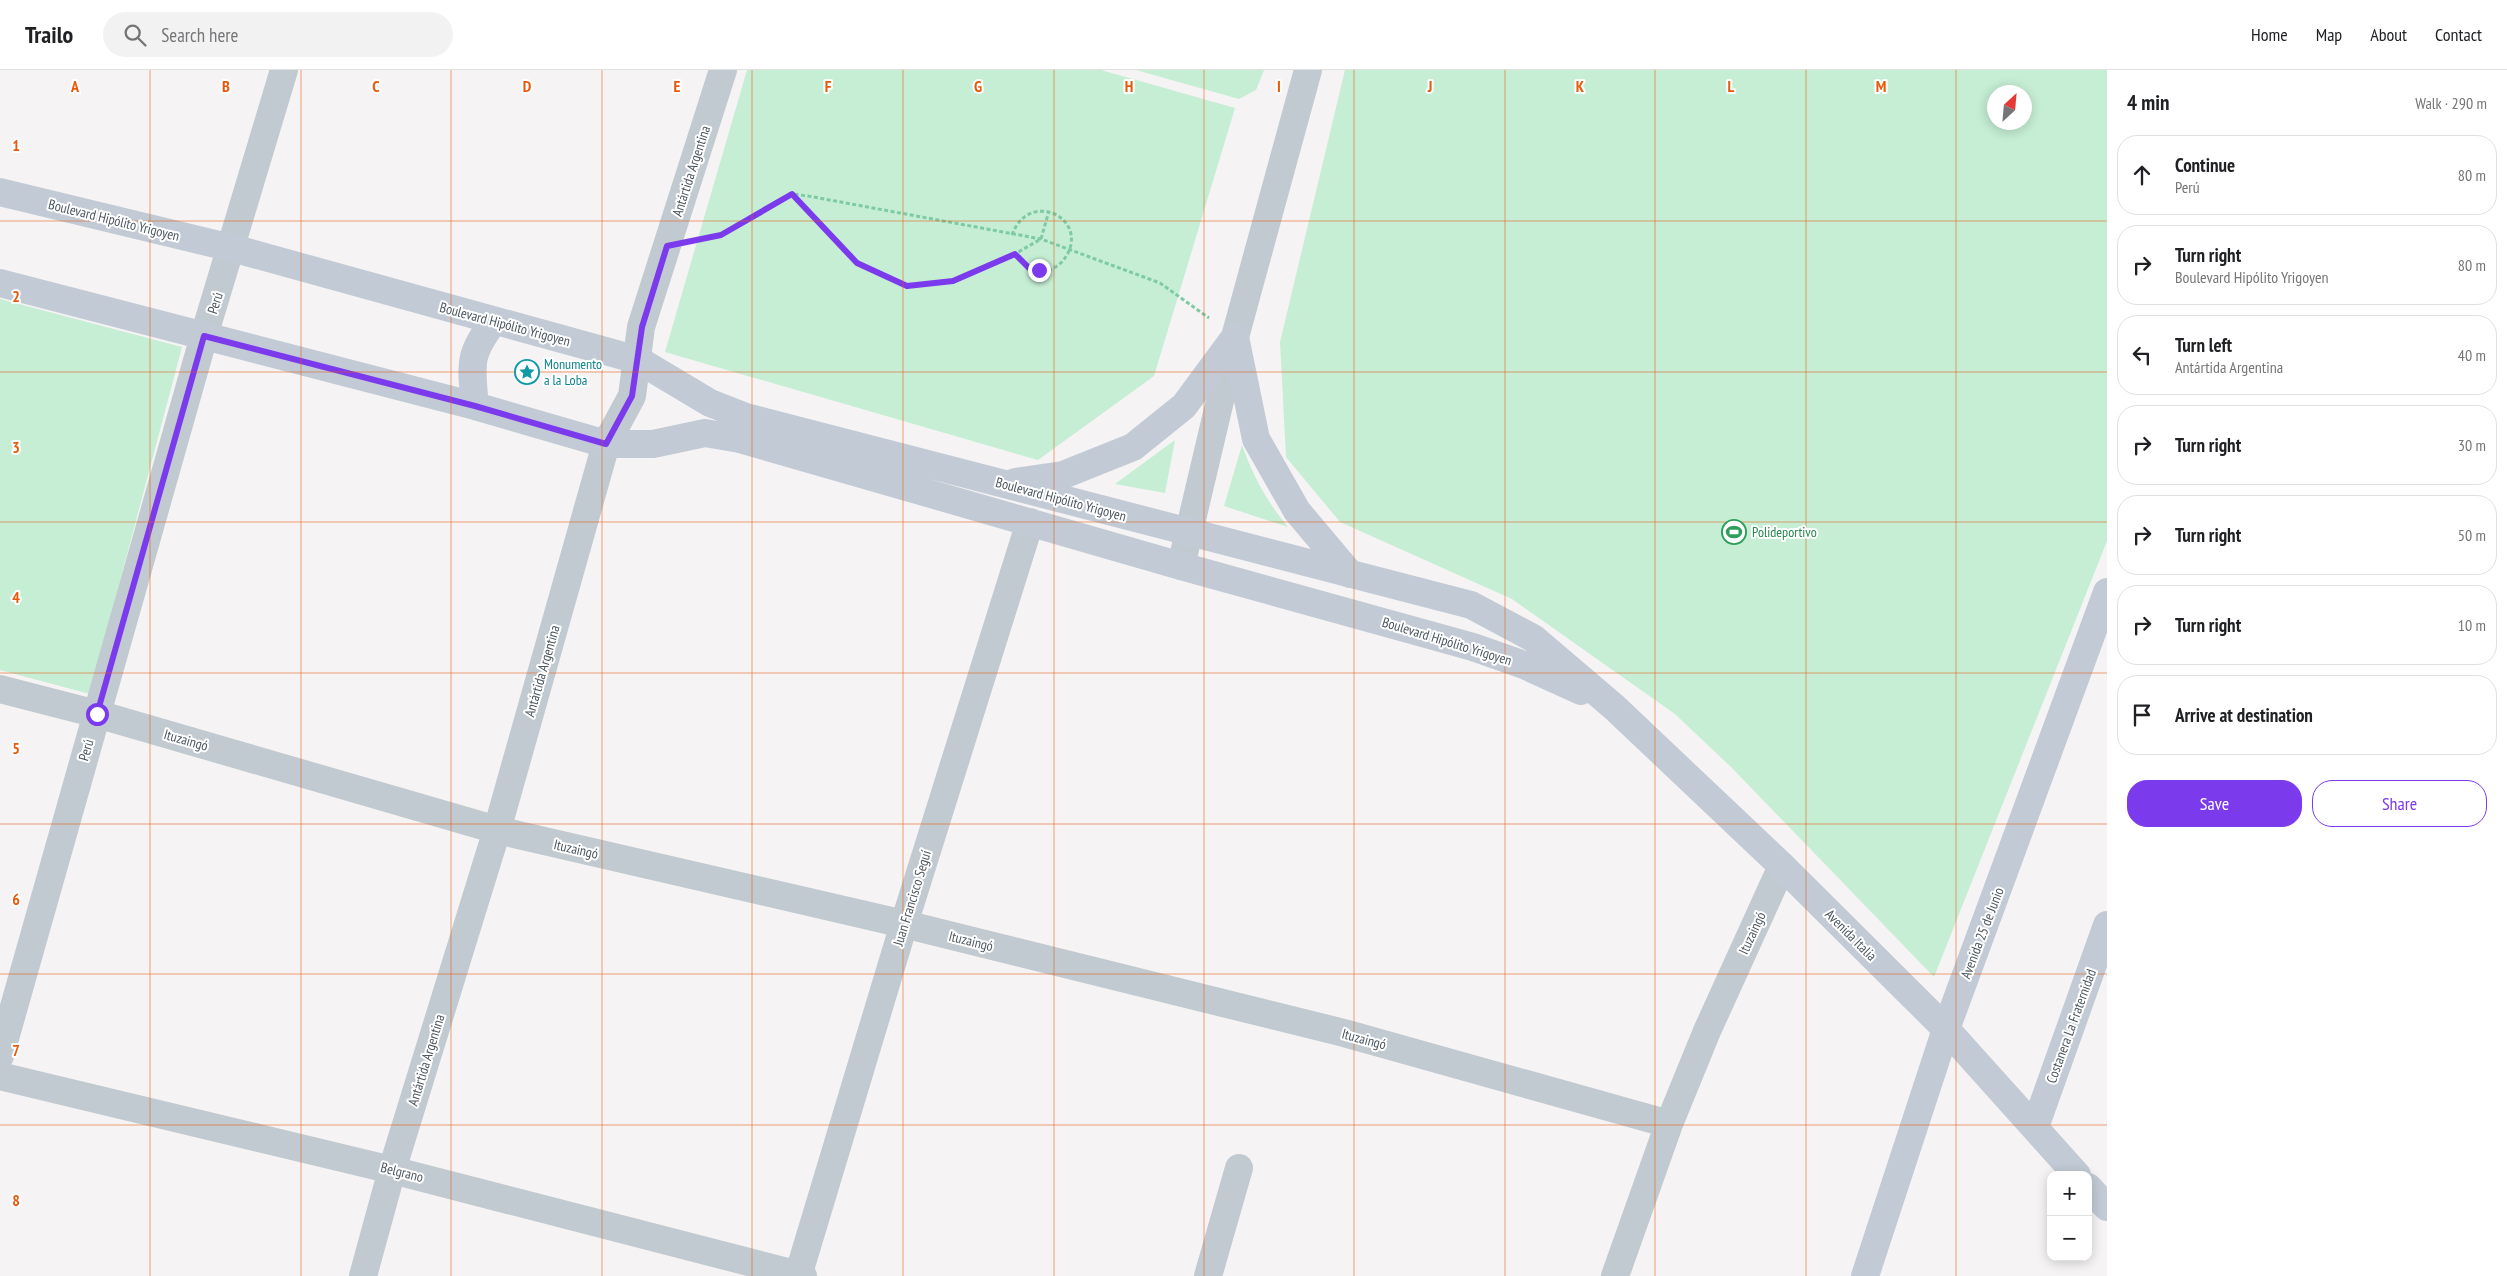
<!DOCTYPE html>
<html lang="en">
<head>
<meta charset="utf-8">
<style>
  body { margin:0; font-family:"PT Sans Narrow",sans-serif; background:#f2f2f2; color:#202124 }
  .controls { position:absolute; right:15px; bottom:15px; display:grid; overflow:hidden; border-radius:10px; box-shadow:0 2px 12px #0003 }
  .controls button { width:45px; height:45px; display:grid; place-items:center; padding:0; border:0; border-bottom:1px solid #e0e0e0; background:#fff; color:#202124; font:25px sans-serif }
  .compass { position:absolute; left:1987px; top:15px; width:45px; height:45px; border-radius:50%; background:#fff; box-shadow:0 2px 12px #0003; rotate:26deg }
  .stop { position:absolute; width:15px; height:15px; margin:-11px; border:4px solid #7c3aed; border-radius:50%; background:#fff }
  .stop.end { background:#7c3aed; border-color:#fff; box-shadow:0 1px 5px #0008 }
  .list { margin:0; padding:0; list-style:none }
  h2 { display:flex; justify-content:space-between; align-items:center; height:65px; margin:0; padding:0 20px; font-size:21px }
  h2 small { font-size:16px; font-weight:400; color:#757577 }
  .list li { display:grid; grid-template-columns:32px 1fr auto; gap:15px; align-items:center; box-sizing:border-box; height:80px; margin:0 10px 10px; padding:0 10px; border:1px solid #e0e0e0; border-radius:20px }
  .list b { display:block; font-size:19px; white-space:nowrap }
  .list p { margin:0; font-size:16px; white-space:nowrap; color:#757577 }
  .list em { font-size:16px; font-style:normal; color:#757577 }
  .actions { display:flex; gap:10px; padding:15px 20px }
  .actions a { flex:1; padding:11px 0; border:1px solid #7c3aed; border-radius:20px; text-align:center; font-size:18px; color:#7c3aed }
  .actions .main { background:#7c3aed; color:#fff }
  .icon { flex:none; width:28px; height:28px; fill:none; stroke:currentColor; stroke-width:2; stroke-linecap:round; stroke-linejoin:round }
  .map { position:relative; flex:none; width:2107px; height:1206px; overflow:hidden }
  header { display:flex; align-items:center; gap:30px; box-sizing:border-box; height:70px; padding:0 25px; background:#fff; border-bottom:1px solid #e0e0e0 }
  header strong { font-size:24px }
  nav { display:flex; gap:28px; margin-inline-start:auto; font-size:18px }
  .search { width:350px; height:45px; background:#f2f2f2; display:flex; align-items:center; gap:12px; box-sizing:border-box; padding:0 18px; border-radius:28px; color:#757577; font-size:19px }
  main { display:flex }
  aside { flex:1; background:#fff }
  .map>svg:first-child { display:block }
  .green { fill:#c5eed4; fill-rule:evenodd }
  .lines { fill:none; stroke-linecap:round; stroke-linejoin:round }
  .path { stroke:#7ecba3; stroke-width:3; stroke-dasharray:4 2.5; stroke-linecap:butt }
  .street { stroke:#c1cad0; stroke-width:28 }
  .secondary { stroke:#c2cbd5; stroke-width:28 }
  .route { stroke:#7c3aed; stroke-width:6 }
  .grid { fill:none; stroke:#e8590c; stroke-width:1; stroke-opacity:0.55 }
  .labels { text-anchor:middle; stroke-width:4; stroke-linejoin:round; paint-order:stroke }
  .street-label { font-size:14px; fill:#4b565f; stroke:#fff }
  .culture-label { font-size:14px; fill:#0d838f; stroke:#fff; text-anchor:start }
  .leisure-label { font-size:14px; fill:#27864d; stroke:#fff; text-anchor:start }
  .grid-label { font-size:16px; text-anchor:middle; font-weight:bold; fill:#e8590c; stroke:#fff; stroke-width:4; stroke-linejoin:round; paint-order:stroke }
</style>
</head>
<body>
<header>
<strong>Trailo</strong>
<div class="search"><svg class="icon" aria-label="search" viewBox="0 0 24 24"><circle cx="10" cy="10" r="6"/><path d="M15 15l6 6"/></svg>Search here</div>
<nav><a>Home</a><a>Map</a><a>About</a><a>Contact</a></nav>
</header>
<main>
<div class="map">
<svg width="2107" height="1206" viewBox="0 0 2107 1206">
  <rect width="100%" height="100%" fill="#f5f3f3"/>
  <!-- green -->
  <path class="green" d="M747,0H1101L1235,38L1154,306L1038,390L665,282Z
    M1136,0H1264L1256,20L1239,29Z
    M1345,0H2107V471L1934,907L1732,698L1675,644L1512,529L1340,452L1286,387L1280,272ZM1994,22H2024V52H1994Z
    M0,229L182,277L90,624L0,600Z
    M1175,370L1165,423L1115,414Z
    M1242,375C1253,406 1267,432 1288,457L1224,436Z"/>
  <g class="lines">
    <!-- path -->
    <path class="path" d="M793,125L857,193L907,216L953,211L1015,184L1041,169L1049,141
      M1012,165C1028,120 1086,146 1068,183C1064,191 1057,198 1048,200C1034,202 1023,195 1015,184
      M702,169L721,165L792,124L808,126L1041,169L1160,213L1209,248"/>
    <!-- street -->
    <path class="street" d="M1181,496L1235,267L1308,0
      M0,619L97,644L497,760L904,854L1344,963L1669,1054L1707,961L1782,796
      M0,986L204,266L284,0
      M0,1006L392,1100L803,1206
      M363,1206L392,1100L497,760L606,374L632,326L641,257L723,0
      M798,1206L904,854L1030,452
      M1208,1206L1239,1098
      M1615,1206L1669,1054"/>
    <!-- secondary -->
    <path class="secondary" d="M0,122L232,178L638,290L710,333L746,347L1471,535L1533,568L1614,637L1782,796L1946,959L2077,1105
      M0,213L475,336L606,374H653L705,363L740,369L1181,496L1473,577L1524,595L1581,621
      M1235,267L1256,369L1297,441L1350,504
      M475,336C471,294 468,285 494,251
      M1015,412L1063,405L1133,377L1184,336L1235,267
      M2035,1057L2107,855
      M2088,1117L2107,1137
      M1865,1206L1946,959L2107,522"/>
  </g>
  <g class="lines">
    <!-- route -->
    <path class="route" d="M97,644L204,266L475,336L606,374L632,326L642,257L667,176L721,165L792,124L857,193L907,216L953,211L1015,184L1029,198L1039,200"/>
  </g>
  <!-- grid -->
  <path class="grid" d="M150,0V1206M301,0V1206M451,0V1206M602,0V1206M752,0V1206M903,0V1206M1054,0V1206M1204,0V1206M1354,0V1206M1505,0V1206M1655,0V1206M1806,0V1206M1956,0V1206M0,151H2107M0,302H2107M0,452H2107M0,603H2107M0,754H2107M0,904H2107M0,1055H2107"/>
  <!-- icons -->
  <defs>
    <symbol id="sight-ring" viewBox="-11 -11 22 22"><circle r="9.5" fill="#fff" stroke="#0f9aa8" stroke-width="1.5"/><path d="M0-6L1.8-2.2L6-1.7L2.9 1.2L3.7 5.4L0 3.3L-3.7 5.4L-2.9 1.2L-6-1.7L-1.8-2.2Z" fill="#0f9aa8"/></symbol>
    <symbol id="stadium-ring" viewBox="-11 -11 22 22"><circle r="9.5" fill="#fff" stroke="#2e9e5b" stroke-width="1.5"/><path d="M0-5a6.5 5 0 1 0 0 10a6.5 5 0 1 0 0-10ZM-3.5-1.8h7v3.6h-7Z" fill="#2e9e5b"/></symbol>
  </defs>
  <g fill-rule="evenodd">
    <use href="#sight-ring" x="513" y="288" width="28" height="28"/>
    <use href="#stadium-ring" x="1720" y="448" width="28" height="28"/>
  </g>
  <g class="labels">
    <!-- street labels -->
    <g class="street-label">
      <text transform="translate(691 101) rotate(-72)" y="5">Antártida Argentina</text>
      <text transform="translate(114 150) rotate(14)" y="5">Boulevard Hipólito Yrigoyen</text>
      <text transform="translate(215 233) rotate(-72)" y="5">Perú</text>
      <text transform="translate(505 254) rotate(15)" y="5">Boulevard Hipólito Yrigoyen</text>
      <text transform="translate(1061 429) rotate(15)" y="5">Boulevard Hipólito Yrigoyen</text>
      <text transform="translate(1447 571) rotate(17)" y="5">Boulevard Hipólito Yrigoyen</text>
      <text transform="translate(542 601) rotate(-74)" y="5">Antártida Argentina</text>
      <text transform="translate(186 670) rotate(16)" y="5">Ituzaingó</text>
      <text transform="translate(86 680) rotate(-74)" y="5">Perú</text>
      <text transform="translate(576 779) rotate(13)" y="5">Ituzaingó</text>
      <text transform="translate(912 828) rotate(-73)" y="5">Juan Francisco Seguí</text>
      <text transform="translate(1752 863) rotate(-65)" y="5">Ituzaingó</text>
      <text transform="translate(1982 863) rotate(-69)" y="5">Avenida 25 de Junio</text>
      <text transform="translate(1851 865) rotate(45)" y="5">Avenida Italia</text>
      <text transform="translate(971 871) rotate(14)" y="5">Ituzaingó</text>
      <text transform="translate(2071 956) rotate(-70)" y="5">Costanera La Fraternidad</text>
      <text transform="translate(1364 969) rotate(15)" y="5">Ituzaingó</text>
      <text transform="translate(426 990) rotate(-73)" y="5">Antártida Argentina</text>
      <text transform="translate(402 1102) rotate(14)" y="5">Belgrano</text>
    </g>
    <!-- culture labels -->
    <g class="culture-label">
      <text x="544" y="299">Monumento<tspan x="544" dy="16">a la Loba</tspan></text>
    </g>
    <!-- leisure labels -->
    <g class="leisure-label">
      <text x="1752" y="467">Polideportivo</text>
    </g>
  </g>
  <g class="grid-label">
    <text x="75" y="22">A</text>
    <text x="226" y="22">B</text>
    <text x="376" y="22">C</text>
    <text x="527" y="22">D</text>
    <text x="677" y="22">E</text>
    <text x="828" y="22">F</text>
    <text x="978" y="22">G</text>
    <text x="1129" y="22">H</text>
    <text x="1279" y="22">I</text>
    <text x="1430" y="22">J</text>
    <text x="1580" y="22">K</text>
    <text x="1731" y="22">L</text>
    <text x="1881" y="22">M</text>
    <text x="16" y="81">1</text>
    <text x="16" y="232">2</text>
    <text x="16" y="383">3</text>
    <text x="16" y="533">4</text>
    <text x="16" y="684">5</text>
    <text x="16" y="835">6</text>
    <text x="16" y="986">7</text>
    <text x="16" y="1136">8</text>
  </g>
</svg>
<div class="controls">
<button>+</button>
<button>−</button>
</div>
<svg class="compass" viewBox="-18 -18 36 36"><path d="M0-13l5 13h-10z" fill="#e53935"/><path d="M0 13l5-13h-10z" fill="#757577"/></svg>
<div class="stop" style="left:97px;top:644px"></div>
<div class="stop end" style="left:1039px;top:200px"></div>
</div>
<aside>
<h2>4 min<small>Walk · 290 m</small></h2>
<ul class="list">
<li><svg class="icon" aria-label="ahead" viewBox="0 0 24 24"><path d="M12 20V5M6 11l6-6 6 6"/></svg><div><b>Continue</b><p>Perú</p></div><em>80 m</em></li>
<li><svg class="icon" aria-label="right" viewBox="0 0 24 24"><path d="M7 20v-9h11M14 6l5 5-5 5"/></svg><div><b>Turn right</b><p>Boulevard Hipólito Yrigoyen</p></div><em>80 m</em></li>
<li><svg class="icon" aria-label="left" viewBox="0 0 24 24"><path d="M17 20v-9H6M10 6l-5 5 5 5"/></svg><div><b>Turn left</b><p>Antártida Argentina</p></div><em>40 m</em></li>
<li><svg class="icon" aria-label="right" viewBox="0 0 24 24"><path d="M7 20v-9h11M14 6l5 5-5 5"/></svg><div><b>Turn right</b></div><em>30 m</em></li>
<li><svg class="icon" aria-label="right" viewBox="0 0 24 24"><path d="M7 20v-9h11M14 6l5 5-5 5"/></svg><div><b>Turn right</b></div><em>50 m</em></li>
<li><svg class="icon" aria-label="right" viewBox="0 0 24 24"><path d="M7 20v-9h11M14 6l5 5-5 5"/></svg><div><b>Turn right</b></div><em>10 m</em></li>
<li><svg class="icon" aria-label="arrive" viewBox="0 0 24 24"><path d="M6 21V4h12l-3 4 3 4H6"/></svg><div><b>Arrive at destination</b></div></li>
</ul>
<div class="actions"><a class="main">Save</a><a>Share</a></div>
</aside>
</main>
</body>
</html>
